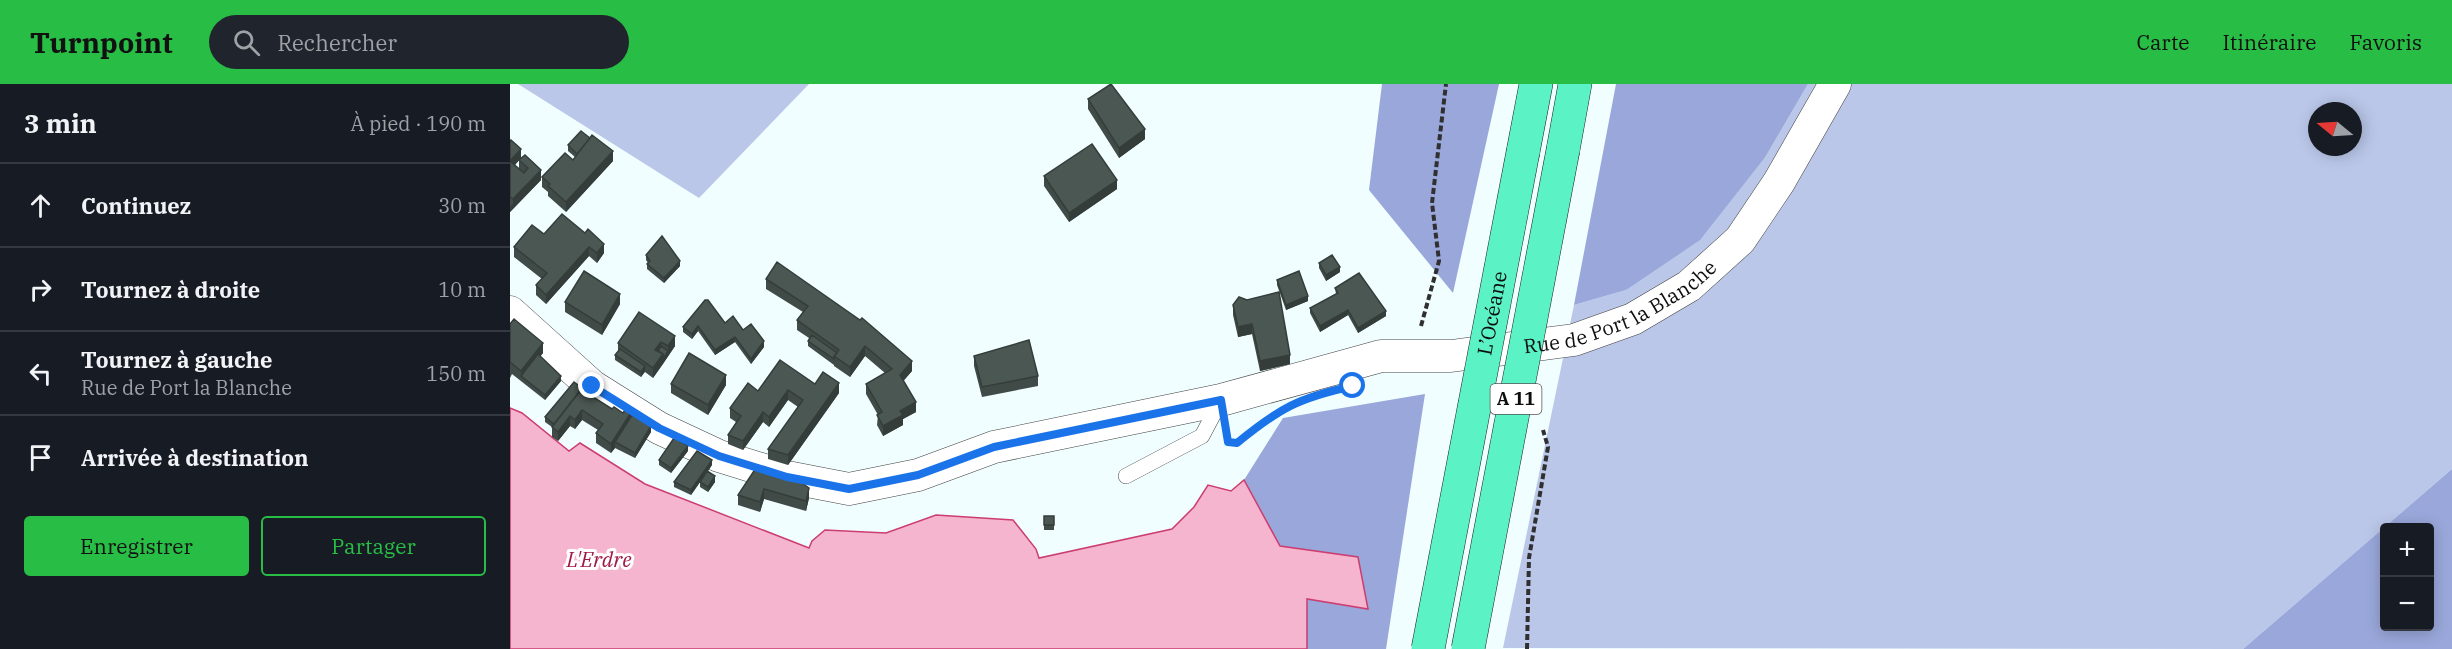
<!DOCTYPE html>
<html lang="fr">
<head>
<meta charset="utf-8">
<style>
  body { margin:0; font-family:"IBM Plex Serif",serif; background:#20242c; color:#f1f3f6 }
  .controls { position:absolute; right:18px; bottom:18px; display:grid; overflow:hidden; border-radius:6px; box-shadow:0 3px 15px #0003 }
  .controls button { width:54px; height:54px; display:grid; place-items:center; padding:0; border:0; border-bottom:2px solid #363941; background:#171b24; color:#f1f3f6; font:30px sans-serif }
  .compass { position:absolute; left:1798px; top:18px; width:54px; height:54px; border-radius:50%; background:#171b24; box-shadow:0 3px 15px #0003; rotate:288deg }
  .stop { position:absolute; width:18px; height:18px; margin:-14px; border:4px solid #1a73e8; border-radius:50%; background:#fff }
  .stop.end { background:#1a73e8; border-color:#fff; box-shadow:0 2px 6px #0008 }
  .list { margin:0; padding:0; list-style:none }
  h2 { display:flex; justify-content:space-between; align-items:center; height:78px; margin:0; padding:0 24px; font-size:26px }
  h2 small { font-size:20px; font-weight:400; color:#9ea1a6 }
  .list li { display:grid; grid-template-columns:39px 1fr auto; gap:18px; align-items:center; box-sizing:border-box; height:84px; padding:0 24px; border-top:2px solid #363941 }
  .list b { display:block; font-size:22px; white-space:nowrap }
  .list p { margin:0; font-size:20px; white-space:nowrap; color:#9ea1a6 }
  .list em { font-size:20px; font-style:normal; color:#9ea1a6 }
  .actions { display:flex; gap:12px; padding:18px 24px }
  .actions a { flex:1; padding:14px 0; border:2px solid #28bd45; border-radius:6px; text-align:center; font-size:21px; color:#28bd45 }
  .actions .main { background:#28bd45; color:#111 }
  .icon { flex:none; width:33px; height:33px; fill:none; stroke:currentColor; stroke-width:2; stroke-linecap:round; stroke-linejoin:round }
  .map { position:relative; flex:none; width:1942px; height:565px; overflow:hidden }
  header { display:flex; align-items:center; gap:36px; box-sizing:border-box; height:84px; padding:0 30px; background:#28bd45; color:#111 }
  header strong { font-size:28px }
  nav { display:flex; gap:33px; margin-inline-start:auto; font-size:21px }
  .search { width:420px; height:54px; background:#20242c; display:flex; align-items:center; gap:15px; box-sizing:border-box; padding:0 21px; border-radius:33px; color:#9ea1a6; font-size:22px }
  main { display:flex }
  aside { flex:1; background:#171b24 }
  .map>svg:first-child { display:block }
  .green { fill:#bac7e9; fill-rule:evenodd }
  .forest { fill:#99a7da; fill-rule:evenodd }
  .water { fill:#f5b5ce; stroke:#cc3d70; stroke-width:1.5 }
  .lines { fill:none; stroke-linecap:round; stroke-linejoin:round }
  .service-casing { stroke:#414141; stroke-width:16 }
  .minor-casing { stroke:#414141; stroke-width:33 }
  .motorway-casing { stroke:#1f1f1f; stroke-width:34 }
  .path { stroke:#303030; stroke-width:4; stroke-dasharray:6 3; stroke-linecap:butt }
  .service { stroke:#fff; stroke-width:15 }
  .minor { stroke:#fff; stroke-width:32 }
  .motorway { stroke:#5bf2c5; stroke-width:33 }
  .motorway-bridge-casing { stroke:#1f1f1f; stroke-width:34; stroke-linecap:butt }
  .motorway-bridge { stroke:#5bf2c5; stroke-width:33 }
  .wall { fill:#404b47 }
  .shaded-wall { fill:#343d3a }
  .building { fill:#4b5753; stroke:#343d3a; stroke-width:1.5 }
  .route { stroke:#1a73e8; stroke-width:8 }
  .labels { text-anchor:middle; stroke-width:6; stroke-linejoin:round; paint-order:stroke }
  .shield { fill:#fff; stroke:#565656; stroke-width:1.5 }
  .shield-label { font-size:18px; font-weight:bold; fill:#0e0e0e }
  .street-label { font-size:20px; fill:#0e0e0e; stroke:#fff }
  .water-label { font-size:21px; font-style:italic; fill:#9f1944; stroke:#fff }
</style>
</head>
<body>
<header>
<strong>Turnpoint</strong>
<div class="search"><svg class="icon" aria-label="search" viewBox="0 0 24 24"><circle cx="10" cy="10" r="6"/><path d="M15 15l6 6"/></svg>Rechercher</div>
<nav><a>Carte</a><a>Itinéraire</a><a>Favoris</a></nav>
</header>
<main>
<aside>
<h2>3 min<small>À pied · 190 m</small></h2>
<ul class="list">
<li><svg class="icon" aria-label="ahead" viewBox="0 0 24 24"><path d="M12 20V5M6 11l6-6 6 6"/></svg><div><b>Continuez</b></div><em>30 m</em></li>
<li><svg class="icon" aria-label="right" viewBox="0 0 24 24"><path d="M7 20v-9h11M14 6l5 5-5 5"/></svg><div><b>Tournez à droite</b></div><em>10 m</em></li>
<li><svg class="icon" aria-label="left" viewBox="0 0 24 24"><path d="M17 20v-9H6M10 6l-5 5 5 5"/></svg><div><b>Tournez à gauche</b><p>Rue de Port la Blanche</p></div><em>150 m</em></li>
<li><svg class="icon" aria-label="arrive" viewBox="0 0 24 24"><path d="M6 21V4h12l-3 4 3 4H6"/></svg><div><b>Arrivée à destination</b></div></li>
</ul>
<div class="actions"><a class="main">Enregistrer</a><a>Partager</a></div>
</aside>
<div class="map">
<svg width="1942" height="565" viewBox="0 0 1942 565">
  <rect width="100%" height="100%" fill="#f0feff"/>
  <!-- green -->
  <path class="green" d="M8,0H299L189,114Z
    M1298,0H1942V385L1733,565L993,564L1064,221L1116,206L1256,72ZM1807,27H1843V63H1807Z"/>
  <!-- forest -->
  <path class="forest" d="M872,0H989L943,209L859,106Z
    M1106,0H1298L1256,72L1190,156L1116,206L1064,221Z
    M915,310L876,565H797V515L857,525L770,462L734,396L773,334Z
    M1942,385V565H1733ZM1874,444H1920V542H1874Z"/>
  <!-- water -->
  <path class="water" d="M0,324L12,329L59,367L70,359L135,400L299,464L302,457L315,446L376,449L426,431L503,436L526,465L529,474L662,445L684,423L698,401L721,407L734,396L770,462L848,473L858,525L797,515V565H0Z"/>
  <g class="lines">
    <defs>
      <path id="service" d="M616,392L692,352L711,316"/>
      <g id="minor">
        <path id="s1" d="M0,228L82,302L149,344L209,372L277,393L339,405L408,391L484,363L711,316L871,272H941L1064,256L1123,235L1179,202L1230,156L1269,98L1325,0"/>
      </g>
      <path id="motorway" d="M1053,66L1065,0
        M1013,68L1026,0"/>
    </defs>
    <!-- service casing -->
    <use href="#service" class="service-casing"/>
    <!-- minor casing -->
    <use href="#minor" class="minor-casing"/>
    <!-- motorway casing -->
    <use href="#motorway" class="motorway-casing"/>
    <!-- path -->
    <path class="path" d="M911,242L929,177L922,119L936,0
      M718,353V358L727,359L755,337
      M1017,565L1019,474L1038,363L1033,346"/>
    <!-- service -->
    <use href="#service" class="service"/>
    <!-- minor -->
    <use href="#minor" class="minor"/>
    <!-- motorway -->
    <use href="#motorway" class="motorway"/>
    <defs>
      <g id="motorway-bridge">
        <path id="s2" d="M918,565L1013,68"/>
        <path d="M958,565L1053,66"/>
      </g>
    </defs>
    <!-- motorway-bridge casing -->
    <use href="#motorway-bridge" class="motorway-bridge-casing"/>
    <!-- motorway-bridge -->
    <use href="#motorway-bridge" class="motorway-bridge"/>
  </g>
  <!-- wall -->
  <path class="wall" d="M578,15L635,55L609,74L578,25Z
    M0,58L11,74L5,81L9,85V76L31,96L0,128Z
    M58,61L103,77L56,128L38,112V108L32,103V93L63,76L65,73L58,67Z
    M534,92L607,105L559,138L534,102Z
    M52,130L94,169L87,179L79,172L36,220L26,211V201L32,195L4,173V163L34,150Z
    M136,171L170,182L154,199L137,185V180L138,179L136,176Z
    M809,179L830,188L816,197L809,184Z
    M256,195L402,287L393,297L406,328L393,335V341L373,352L367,341L368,331L356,310V300L375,289L355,272L340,293L324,282V281L298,262V257L299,254L287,246V236L293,228L256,205Z
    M767,196L798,217L776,226L767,201Z
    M825,204L876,232L848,249L838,231L810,248L800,229V224L826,210Z
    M55,218L110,220L92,251L55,228Z
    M723,221L780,280L750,287L742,250L728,253L723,231Z
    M129,228L165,262L143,294L135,288L131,293L105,276V271L108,267V259Z
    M215,239L233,246L254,263L241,280L225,258L205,271L188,247L182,255L173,248V243Z
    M0,240L33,269L30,272L51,297L35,316L2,290L0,294Z
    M464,272L528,292V302L472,313L464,282Z
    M161,300L216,301L198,331L161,309Z
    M305,300L329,309L278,381L258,375V365L288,323L278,316L259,343L253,338L233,366L218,360V351L226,338L220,334V324L248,307Z
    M85,314L102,325L122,331L141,348L125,374L105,364L101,369L86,359V349L88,346L72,336L65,345L60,342L48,357L42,353V343L35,338V333Z
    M178,367L161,389L149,381V376Z
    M202,381L198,387L205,398L198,408L190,403V398L181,411L164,403V398Z
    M246,384L299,414L296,427L254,415L250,428L228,421V411Z
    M534,432H544V446H534Z"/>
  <!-- shaded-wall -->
  <path class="shaded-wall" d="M635,45V55L609,74V64Z
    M11,65V74L0,86V77Z
    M103,67V77L56,128V118Z
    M31,86V96L3,125V115Z
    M607,96V105L559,138V129Z
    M3,120V125L0,128V123Z
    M94,160V169L87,179V169Z
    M79,163V172L36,220V211Z
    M170,177V182L154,199V194Z
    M830,183V188L816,197V191Z
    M110,210V220L92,251V241Z
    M798,212V217L776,226V221Z
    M838,226V231L810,248V242Z
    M876,227V232L848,249V244Z
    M742,240V250L728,253V243Z
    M188,242V247L182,255V250Z
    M165,252V262L153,280V275L158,267V262Z
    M225,253V258L205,271V266Z
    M254,257V263L241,280V275Z
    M151,258V268L148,272L145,266Z
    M33,259V269L14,294L11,292V287Z
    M355,262V272L340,293V283Z
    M153,270V280L143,294V284Z
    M780,271V280L750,287V277Z
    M402,277V287L390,301V291Z
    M135,282V287L131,293V288Z
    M216,291V301L198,331V321Z
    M51,292V297L35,316V311Z
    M329,299V309L278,381V371Z
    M278,306V316L259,343V333Z
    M406,318V328L393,335V341L373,352V342L390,327Z
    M72,326V336L65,345V336Z
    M122,327V337L105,358V364L101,369V360Z
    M253,328V338L233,366V357Z
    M60,332V342L48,357V348Z
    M141,342V348L125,374V369Z
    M178,362V367L161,389V384Z
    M202,376V381L181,411V406Z
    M205,392V398L198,408V403Z
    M299,404V414L296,427V417Z
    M254,405V415L250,428V418Z"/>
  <!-- building -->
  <path class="building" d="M601,0L635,45L609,64L578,15Z
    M71,47L80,54L67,70L58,61Z
    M82,51L103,67L56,118L38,102L40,100L32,93L55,69L63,76Z
    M1,56L11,65L0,77L14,89L18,84L9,76L15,71L31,86L3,115L0,113V58Z
    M582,60L607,96L559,129L534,92Z
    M52,130L75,149L78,145L94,160L87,169L79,163L36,211L26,201L37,189L4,163L22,141L34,150Z
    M152,152L170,177L154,194L137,180L140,177L136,171Z
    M822,171L830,183L816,191L809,179Z
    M267,178L350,236L352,234L402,277L390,291L406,318L390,327L393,331L373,342L367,331L372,328L356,300L382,285L355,262L340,283L324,272L329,266L287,236L298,222L256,195Z
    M74,187L110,210L92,241L55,218Z
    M789,187L798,212L776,221L767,196Z
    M849,189L876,227L848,244L838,226L810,242L800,224L828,209L825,204Z
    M769,208L780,271L750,277L742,240L728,243L723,221L729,213L737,216Z
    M195,216H198L215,239L223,232L233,246L241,240L254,257L241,275L225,253L205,266L188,242L182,250L173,243Z
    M129,228L165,252L158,262L151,258L145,266L153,270L143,284L108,259Z
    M4,235L33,259L11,287L0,278V240Z
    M302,251L327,269L324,272V275L298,257Z
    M519,256L528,292L472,303L464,272Z
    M151,262L158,267L153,275V270L148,267Z
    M110,265L135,282L131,288L105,271Z
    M179,269L216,291L198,321L161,300Z
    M28,270L51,292L35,311L11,292Z
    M270,276L305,300L313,288L329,299L278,371L258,365L293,316L278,306L259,333L253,328L233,357L218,351L231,332L220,324L238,299L248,307Z
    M64,298L72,304L44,340L35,333Z
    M74,302L85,310L83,313L102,325L104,323L113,329L117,323L122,327L101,360L86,349L93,340L72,326L65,336L60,332L48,348L42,343Z
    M122,331L141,342L125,369L105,358Z
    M164,354L178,362L161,384L149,376Z
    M187,367L202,376L181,406L164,398Z
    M246,384L289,397L299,404L296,417L254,405L250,418L228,411Z
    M197,387L205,392L198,403L190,398Z
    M534,432H544V441H534Z"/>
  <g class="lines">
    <!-- route -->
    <path class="route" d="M82,302L149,344L209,372L277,393L339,405L408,391L484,363L711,316L718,358L727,359C770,324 788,314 843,302"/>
  </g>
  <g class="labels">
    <!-- shield labels -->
    <rect class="shield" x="980.5" y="300" width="51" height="30" rx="4.5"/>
    <g class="shield-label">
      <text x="1006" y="321">A 11</text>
    </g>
    <!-- street labels -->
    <g class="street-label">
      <text dy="7" stroke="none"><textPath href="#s1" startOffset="1188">Rue de Port la Blanche</textPath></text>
      <text dy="7" stroke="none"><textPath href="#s2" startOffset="342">L’Océane</textPath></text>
    </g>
    <!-- water labels -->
    <g class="water-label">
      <text x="89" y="483">L'Erdre</text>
    </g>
  </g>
</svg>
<div class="controls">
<button>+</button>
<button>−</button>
</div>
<svg class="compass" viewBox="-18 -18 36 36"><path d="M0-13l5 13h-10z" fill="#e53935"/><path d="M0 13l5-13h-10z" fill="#9ea1a6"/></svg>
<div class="stop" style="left:843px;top:302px"></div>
<div class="stop end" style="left:82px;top:302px"></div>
</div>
</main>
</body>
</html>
